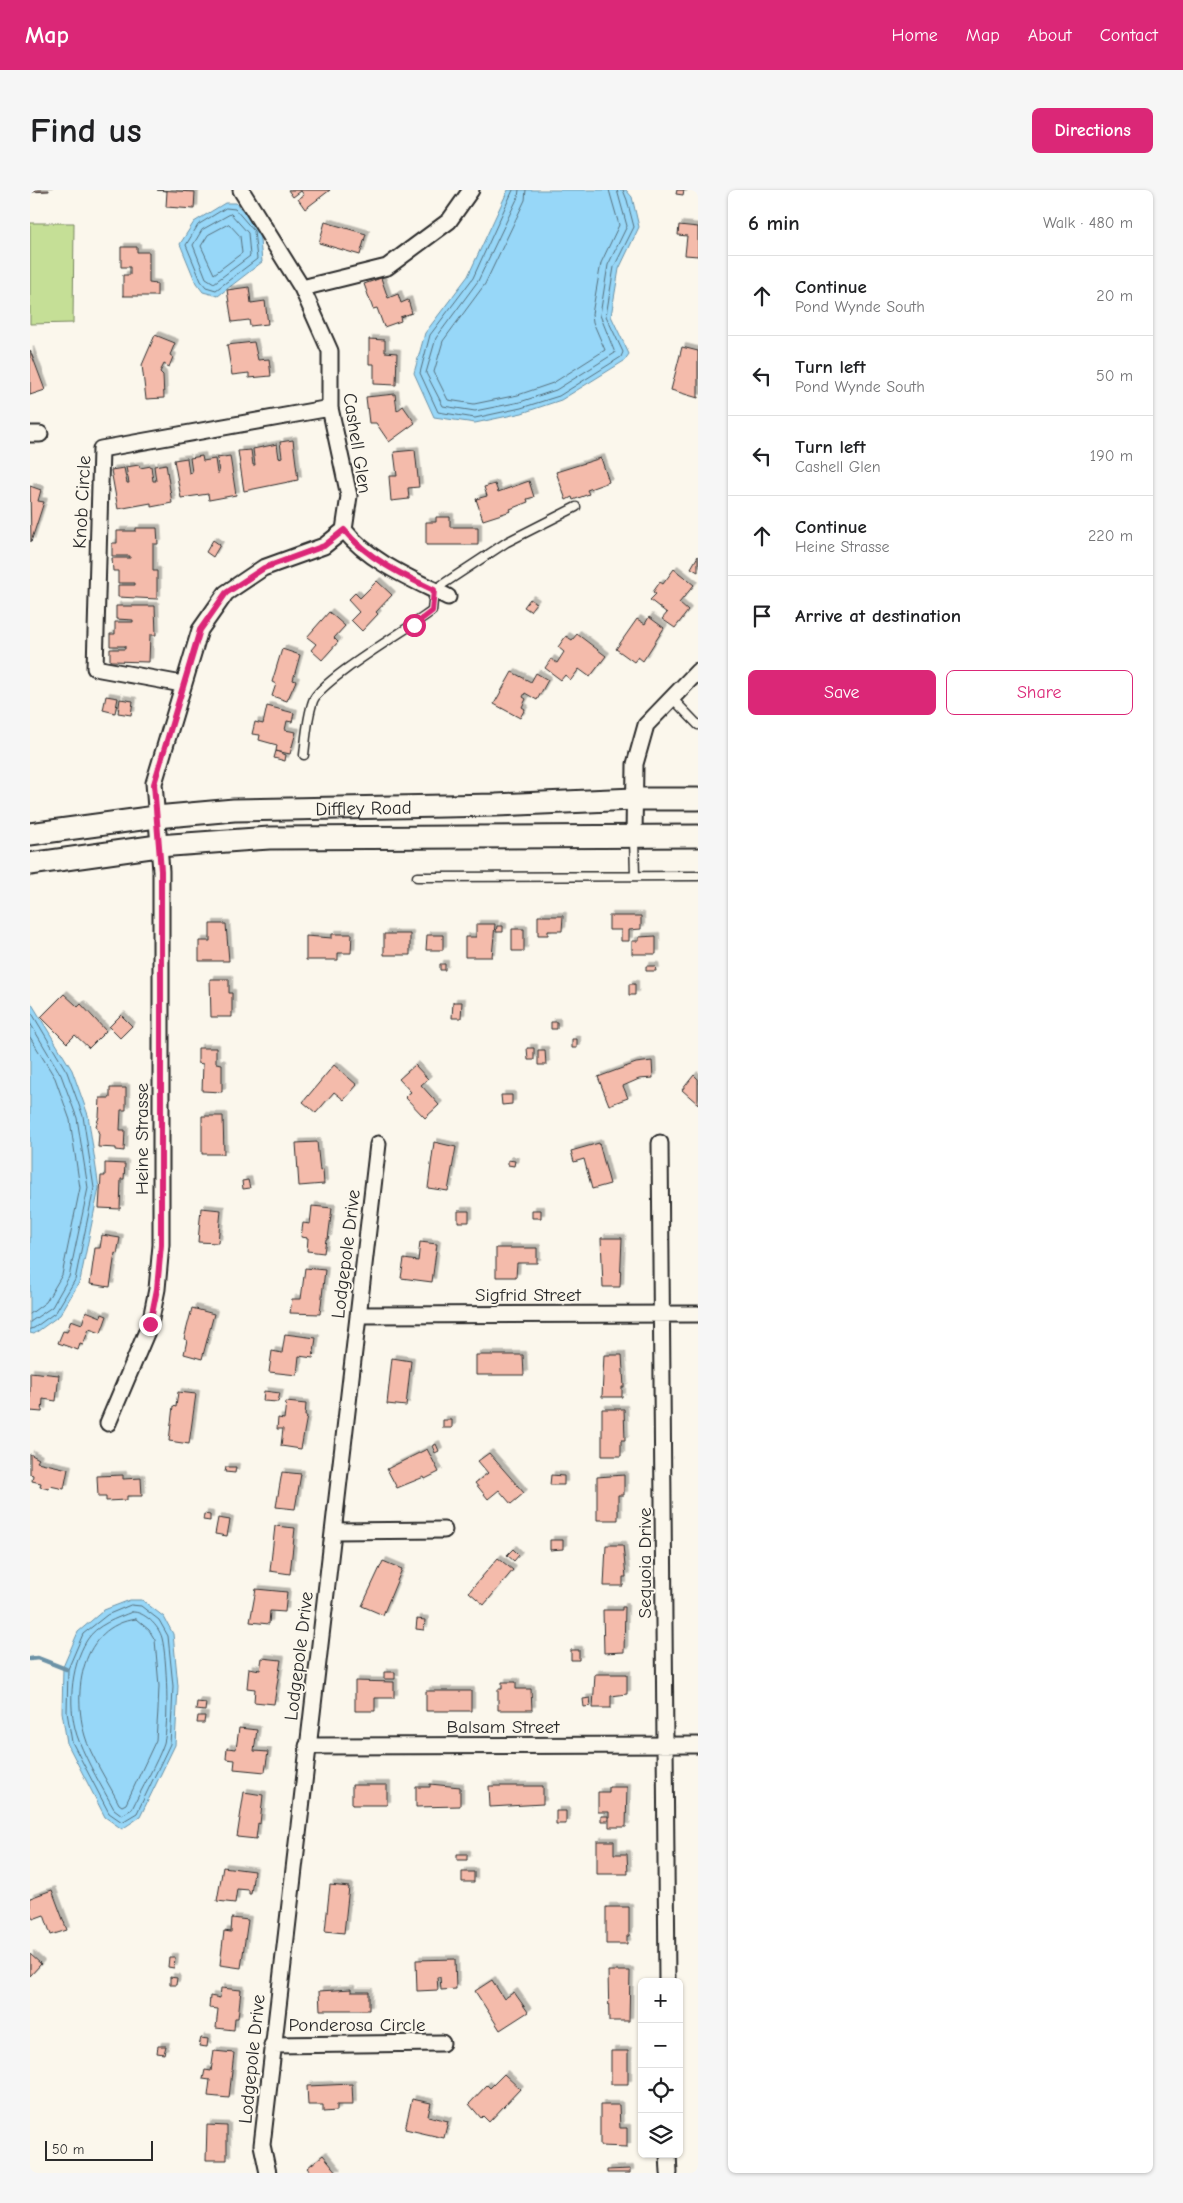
<!DOCTYPE html>
<html lang="en">
<head>
<meta charset="utf-8">
<style>
  body { margin:0; font-family:"Comic Neue",sans-serif; background:#f6f6f6; color:#202124 }
  .controls { position:absolute; right:15px; bottom:15px; display:grid; overflow:hidden; border-radius:8px; box-shadow:0 1px 4px #0004 }
  .controls button { width:45px; height:45px; display:grid; place-items:center; padding:0; border:0; border-bottom:1px solid #e0e0e0; background:#fff; color:#202124; font:25px sans-serif }
  .scale { position:absolute; left:15px; bottom:12px; width:108px; box-sizing:border-box; padding-left:5px; border:2px solid #2b2b2b; border-top:0; font-size:14px; line-height:18px; white-space:nowrap; color:#2b2b2b; -webkit-text-stroke:4px #fbf7ec; paint-order:stroke }
  .stop { position:absolute; width:15px; height:15px; margin:-11px; border:4px solid #db2777; border-radius:50%; background:#fff }
  .stop.end { background:#db2777; border-color:#fff; box-shadow:0 1px 5px #0008 }
  .list { margin:0; padding:0; list-style:none }
  h2 { display:flex; justify-content:space-between; align-items:center; height:65px; margin:0; padding:0 20px; font-size:21px }
  h2 small { font-size:16px; font-weight:400; color:#757577 }
  .list li { display:grid; grid-template-columns:32px 1fr auto; gap:15px; align-items:center; box-sizing:border-box; height:80px; padding:0 20px; border-top:1px solid #e0e0e0 }
  .list b { display:block; font-size:19px; white-space:nowrap }
  .list p { margin:0; font-size:16px; white-space:nowrap; color:#757577 }
  .list em { font-size:16px; font-style:normal; color:#757577 }
  .actions { display:flex; gap:10px; padding:15px 20px }
  .actions a { flex:1; padding:11px 0; border:1px solid #db2777; border-radius:8px; text-align:center; font-size:18px; color:#db2777 }
  .actions .main { background:#db2777; color:#fff }
  .icon { flex:none; width:28px; height:28px; fill:none; stroke:currentColor; stroke-width:2; stroke-linecap:round; stroke-linejoin:round }
  .map { position:relative; flex:none; width:668px; height:1983px; overflow:hidden; border-radius:8px }
  header { display:flex; align-items:center; gap:30px; box-sizing:border-box; height:70px; padding:0 25px; background:#db2777; color:#fff }
  header strong { font-size:24px }
  nav { display:flex; gap:28px; margin-inline-start:auto; font-size:18px }
  .intro { display:flex; align-items:center; justify-content:space-between; box-sizing:border-box; height:120px; padding:0 30px }
  h1 { margin:0; font-size:35px }
  .button { padding:12px 22px; border-radius:8px; background:#db2777; color:#fff; font-size:18px; font-weight:700 }
  main { display:flex; gap:30px; padding:0 30px }
  aside { flex:1; background:#fff; border-radius:8px; box-shadow:0 1px 4px #0004 }
  .map>svg:first-child { display:block }
  .green { fill:#c5df96; stroke:#788560 }
  .water { fill:#97d7f8; stroke:#6c92a6 }
  .lines { fill:none; stroke-linecap:round; stroke-linejoin:round }
  .shore { stroke:#56707d; stroke-width:1 }
  .stream { stroke:#6c92a6; stroke-width:4.5 }
  .building { fill:#f4bbab; stroke:#2b2b2b; filter:url(#shadow) }
  .service-casing { stroke:#2b2b2b; stroke-width:11 }
  .minor-casing { stroke:#2b2b2b; stroke-width:19 }
  .secondary-casing { stroke:#2b2b2b; stroke-width:25 }
  .service { stroke:#fbf7ec; stroke-width:8 }
  .minor { stroke:#fbf7ec; stroke-width:15 }
  .secondary { stroke:#fbf7ec; stroke-width:21 }
  .route { stroke:#db2777; stroke-width:6 }
  .labels { text-anchor:middle; stroke-width:4; stroke-linejoin:round; paint-order:stroke }
  .street-label { font-size:19px; fill:#2b2b2b; stroke:#fbf7ec }
</style>
</head>
<body>
<header>
<strong>Map</strong>
<nav><a>Home</a><a>Map</a><a>About</a><a>Contact</a></nav>
</header>
<div class="intro"><h1>Find us</h1><a class="button">Directions</a></div>
<main>
<div class="map">
<svg width="668" height="1983" viewBox="0 0 668 1983">
  <defs>
    <filter id="shadow"><feDropShadow dx="3.5" dy="-3.5" stdDeviation="0" flood-color="#0004"/></filter>
  </defs>
  <rect width="100%" height="100%" fill="#fbf7ec"/>
  <filter id="ink" filterUnits="userSpaceOnUse"><feTurbulence type="fractalNoise" baseFrequency=".02" numOctaves="2"/><feDisplacementMap in="SourceGraphic" scale="10" xChannelSelector="R" yChannelSelector="G"/><feConvolveMatrix kernelMatrix="1 2 1 2 8 2 1 2 1" color-interpolation-filters="sRGB"/></filter>
  <g filter="url(#ink)">
    <!-- green -->
    <path class="green" d="M0,33H44L43,133L0,134Z"/>
    <!-- water -->
    <path class="water" d="M478,0H596L602,7L609,37L589,79L581,126L599,164L594,171L531,210L492,223L445,233L404,227L384,183L395,143L438,86Z
      M195,13H206L229,39L232,72L188,106L173,102L166,93L150,54L164,32Z
      M0,811L42,880L58,925L69,998L50,1091L30,1125L4,1144L0,1143Z
      M100,1410H112L134,1427L143,1444L148,1496L145,1555L110,1627L92,1639L75,1627L37,1553L32,1522L33,1477L48,1442L74,1420Z"/>
    <g class="lines">
      <!-- shore -->
      <path class="shore" d="M483,0L443,88L400,145L390,183L408,222L445,228L491,218L529,206L591,167L593,162L576,126L584,77L604,37L597,10L593,0
        M489,0L488,7L448,91L406,148L396,183L413,216L445,221L490,212L526,200L585,163L570,125L578,75L597,36L587,0
        M496,0L495,10L455,94L413,151L404,182L418,210L444,214L488,205L523,193L575,160L563,132L562,124L571,73L589,35L579,0
        M196,18L205,19L224,41L227,69L186,100L176,97L171,91L156,55L168,35Z
        M201,24L218,43L220,66L184,93L176,88L163,55L172,40Z
        M199,34L210,46L212,63L184,84L171,56L178,45Z
        M0,820L37,882L53,926L64,998L45,1090L26,1122L4,1138L0,1139
        M0,833L31,885L47,928L58,998L39,1087L22,1117L0,1132
        M0,847L25,888L40,930L50,998L32,1085L16,1112L0,1124
        M101,1415L111,1416L129,1430L138,1446L143,1496L142,1520L140,1554L107,1623L92,1632L79,1623L42,1552L37,1522L38,1479L53,1444L77,1425Z
        M102,1422C114,1421 129,1436 132,1448C137,1467 139,1534 134,1553C128,1571 111,1600 102,1619L92,1625L84,1619C72,1597 58,1574 49,1551C37,1521 40,1477 57,1450C66,1435 87,1428 102,1422Z
        M106,1429L119,1440L125,1450L129,1496L128,1520L126,1550L96,1614L92,1616L89,1614C80,1595 60,1565 55,1546C42,1502 51,1436 106,1429Z"/>
      <!-- stream -->
      <path class="stream" d="M0,1469L8,1468L36,1479"/>
    </g>
    <!-- building -->
    <path class="building" d="M0,0H19V1L0,2Z
      M127,0L165,2L164,19L136,17L137,1Z
      M258,0H300L275,19L268,9L274,5L271,1L263,7Z
      M647,0H654L653,5L646,4Z
      M295,32L336,44L330,65L289,53Z
      M649,35L668,37V66L655,65L657,46L648,45Z
      M91,57H107V62H119V93L127,94V106H93V85H100V77H91Z
      M351,88L358,108L368,104L371,113L378,110L382,123L370,127L371,131L354,137L347,118L343,119L334,94Z
      M219,97L221,113L235,111L238,134L220,136L219,130L202,132L197,100Z
      M125,145L145,153L140,165L143,167L139,177L134,174L130,182L133,185L134,208L116,209L112,175Z
      M339,149L355,150V162L367,163L366,195L344,194V174H339Z
      M224,152L228,170L239,169L241,186L219,188V183L202,185L197,155Z
      M652,157L668,161V208L641,200Z
      M0,160L15,200L0,205Z
      M365,204L367,221L373,216L385,233L359,252L346,233H339L336,207Z
      M263,250L268,290L214,301L208,261L221,260L223,275H225L223,259L247,254L249,268L252,267L250,252Z
      M385,260L389,297L378,298L379,309L361,311L359,286H367L364,262Z
      M172,266L173,271L185,269L187,283H189L187,268L200,266L206,305L179,310L178,304L151,308L144,270L157,268L159,283L162,282L160,268Z
      M571,268L579,292L557,300L559,304L543,310L542,307L536,310L526,282Z
      M136,274L142,313L121,317V313L88,319L81,280L94,278L97,293H99L96,277L109,275L110,278L121,276L123,291H126L124,276Z
      M499,291L504,307L497,309L498,312L480,319L481,321L453,330L446,309L457,306L454,297L465,294L468,302Z
      M0,296L11,300L8,311L14,312L1,352Z
      M406,327H420V337H448V355H396V332H406Z
      M106,338H127L128,354H123V381H127V409L88,407V395H105V393H88V381H83L82,368H100V366H82V353H87V341H106Z
      M183,350L190,355L183,367L176,362Z
      M668,366V382L661,378Z
      M644,379L664,395L649,413L658,421L645,438L632,429L637,423L620,410L626,404L623,402L630,392L633,394Z
      M347,391L362,405L346,422L348,424L332,441L321,430L329,422L318,410L325,403L330,408Z
      M500,409L506,413L500,421L494,417Z
      M86,416H125L126,445H120L119,472L80,471V459H95V456H80V444H85V432H103V430L86,429Z
      M299,422L315,436L304,448L308,452L292,470L281,460L286,454L277,447Z
      M619,427L634,438L613,471L608,467L604,472L586,459L607,429L615,434Z
      M547,444L576,466L560,487L549,479L541,490L535,485L531,490L515,478L521,469L527,473L534,462L528,457L536,446L542,450Z
      M252,459L270,465L263,490L266,491L257,511L242,506L246,494L242,492Z
      M482,482L501,492L506,483L518,490L507,510L495,503L493,507L496,509L492,517L495,519L490,528L464,514Z
      M76,506L88,508L85,523L73,520Z
      M90,509L103,511L101,525L88,523Z
      M237,516L264,523L262,532L257,531L255,540L266,542L260,564L246,561L247,555L229,550L230,545L222,544L225,532L233,534Z
      M246,561L256,565L255,571L244,568Z
      M508,726H533L532,741H518V745H508Z
      M579,726H611V739L599,740V751H591V740H579Z
      M180,734H196L199,771H169V751H180Z
      M446,734H465L462,767H435V747H446Z
      M467,736H473V742H466Z
      M482,739H494V761H482Z
      M302,744H322L321,763H308V770H276V746L302,748Z
      M354,744H380V765H354Z
      M397,745H413V760H396Z
      M626,746V764H602V751H609V747Z
      M410,774H415V780H410Z
      M616,776H625L626,781H616Z
      M180,789H199V803H202V827H181Z
      M599,794H605V805H599Z
      M34,804L46,815L48,817L51,814L76,841L59,858L45,845L37,853L11,827Z
      M423,812H432L431,828H422Z
      M91,825L102,836L90,848L79,837Z
      M521,832H527V839H521Z
      M542,849H547V858H542Z
      M168,858H186V873L192,874V902L172,901L173,874L168,873Z
      M497,858H504V870H498Z
      M508,860H515L516,875H508Z
      M622,871L623,888L609,889L593,896L598,908L579,915L568,887L606,873Z
      M304,875L327,895L314,910L304,902L286,923L273,912Z
      M385,875L398,889L391,895L409,915L395,928L375,907L381,902L369,889Z
      M664,885L668,889V914L652,900Z
      M80,898H96V920H91L90,940H95L94,961L86,960V958L68,957L69,944L66,936L69,927L70,908H80Z
      M471,905H482V914L472,915Z
      M172,926H193L194,964H172Z
      M287,952L290,981L293,980L294,994L269,996L266,953Z
      M404,952L426,957L418,1001L398,998Z
      M569,953L580,994L562,999L554,969L544,972L541,961Z
      M478,970L485,971L484,976L478,975Z
      M75,973L95,974L94,989H91L90,1019L69,1018L71,986H75Z
      M218,990L220,998L213,999L212,991Z
      M282,1016L302,1018L298,1049H296L294,1063L277,1061L278,1048L271,1047L273,1033L280,1034Z
      M171,1018L191,1020L188,1053L168,1052Z
      M502,1020H511V1028H502Z
      M428,1021H439V1032H428Z
      M72,1045L90,1048L87,1064L85,1063L80,1097L60,1094L65,1058H70Z
      M571,1048H592L590,1097H573Z
      M390,1052L407,1054L402,1092L371,1088L374,1069L388,1071Z
      M466,1058H507V1073H487L486,1087H466Z
      M275,1078L295,1080L290,1124L260,1123L262,1109H271Z
      M162,1118L184,1124L172,1169L154,1164L157,1150L154,1149Z
      M56,1121L71,1127L72,1124L77,1126L71,1143L59,1139L53,1155L50,1154L48,1160L28,1153L33,1141L37,1142L41,1130L52,1134Z
      M255,1144L286,1148L283,1168L269,1166L267,1185L239,1182L242,1161L252,1163Z
      M446,1165H493L494,1185H446Z
      M574,1165H592L594,1197H592V1207H572Z
      M362,1168L381,1171L376,1216L357,1214Z
      M0,1182L29,1185L26,1211L13,1209L12,1222L0,1221Z
      M234,1201L250,1203L248,1212L233,1211Z
      M148,1202L166,1204L159,1254L139,1251L143,1216L146,1217Z
      M256,1212L276,1214L275,1226H277L271,1259L251,1256L253,1239H247L248,1228L254,1229Z
      M572,1219H594L595,1250H591V1266H572Z
      M413,1230H422V1238H413Z
      M406,1254L409,1261L405,1263L402,1256Z
      M397,1259L409,1282L395,1289L394,1287L367,1298L357,1279Z
      M459,1263L494,1303L481,1314L469,1300L458,1309L445,1293L458,1283L448,1271Z
      M0,1264L9,1269L7,1272L38,1279L34,1299L20,1296L19,1299L10,1297L11,1293L2,1291L3,1285L0,1284Z
      M196,1277H206L205,1283L195,1282Z
      M252,1282L271,1284L265,1319L246,1317Z
      M93,1285V1289L111,1288L112,1306H97V1310L76,1311V1307H68L67,1286Z
      M521,1285L534,1286V1295H520Z
      M594,1285V1305H588V1330H567V1287Z
      M174,1324L180,1325V1331L173,1330Z
      M188,1328L200,1330L197,1346L185,1344Z
      M245,1336L265,1338L260,1384L240,1381Z
      M520,1350H533V1359L520,1360Z
      M576,1355H593L596,1387H593V1396H574Z
      M483,1359L489,1365L484,1371L477,1365Z
      M468,1368L483,1380L454,1415L439,1402Z
      M353,1371L372,1379L353,1425L332,1416Z
      M226,1399L257,1402L255,1422L240,1421L239,1434L220,1432Z
      M592,1417H595L594,1462L574,1463L573,1420H592Z
      M387,1429L395,1430L394,1440L386,1439Z
      M541,1460H549V1470H541Z
      M232,1468L251,1470L244,1514L224,1512L225,1499L217,1498L219,1478L230,1480Z
      M354,1482H365V1489H354Z
      M565,1484H597V1504L581,1506V1518H563Z
      M325,1491L364,1492V1508H345V1521H325Z
      M472,1492H486V1499H501L502,1520H468V1499H472Z
      M396,1501H441V1521H396Z
      M560,1508L561,1516L554,1517L553,1509Z
      M167,1512L176,1513L175,1521L166,1520Z
      M168,1526H175L174,1533H167Z
      M209,1538L227,1540L224,1561L238,1562L235,1582L204,1579L205,1570L196,1569L197,1558L206,1559Z
      M400,1594L430,1597V1616L386,1617V1597H400Z
      M322,1595H357V1615H322Z
      M459,1596H513V1614L460,1617Z
      M579,1597H597L596,1637H579V1622H568V1602H579Z
      M214,1602L233,1605L230,1634L228,1633L226,1649L207,1647Z
      M526,1621H536V1634H526Z
      M571,1626H578V1631H571Z
      M567,1651H584V1664H597L598,1684H567Z
      M427,1664H437V1670H427Z
      M193,1677L224,1681L221,1704H219V1700L207,1699L205,1713L187,1711Z
      M432,1682H444V1692H432Z
      M300,1695L319,1697L314,1743L295,1741Z
      M22,1700L37,1740L21,1745L14,1725L3,1729L0,1722V1708Z
      M576,1717H599V1746H597V1754H576Z
      M202,1728L218,1730L211,1778L190,1775L194,1741L201,1742Z
      M0,1764L11,1774L0,1786Z
      M139,1767H145L144,1778L138,1777Z
      M425,1769L426,1799L411,1800L410,1787H407L408,1800L387,1801L386,1770Z
      M578,1781H600L599,1831H579Z
      M140,1787L147,1788L146,1795H140Z
      M462,1790L474,1809L484,1802L498,1822L470,1840L445,1801Z
      M191,1798L211,1800L208,1828H205L204,1840L186,1838L188,1819L179,1818L180,1806L190,1808Z
      M321,1799V1802H339V1820H290L289,1801Z
      M171,1848L178,1849L177,1857L169,1856Z
      M128,1856H136L134,1864L127,1863Z
      M184,1861L204,1863L199,1908L178,1906L180,1890L173,1889L175,1880L181,1881Z
      M581,1861H598V1894H581Z
      M474,1884L490,1899L459,1932L453,1926L451,1928L439,1914L457,1895L460,1898Z
      M322,1894L323,1915H307V1921L293,1922V1915H278L277,1896Z
      M382,1909L401,1913L398,1926L418,1931L414,1948L375,1939Z
      M570,1915H589L590,1938H597V1957L570,1956Z
      M177,1935L197,1936V1970H176Z
      M293,1965L308,1983H281L277,1978Z
      M600,1979V1983H577V1980Z"/>
    <g class="lines">
      <defs>
        <path id="service" d="M642,508L668,535
          M274,565C276,548 277,528 283,511C290,490 380,438 402,421L404,400L477,352L546,317
          M604,648L605,686
          M387,687L668,686"/>
        <path id="minor" d="M272,98L357,77L419,31L441,0
          M0,244H10
          M314,340C340,372 382,389 418,407
          M152,494L65,478L71,259L300,218
          M604,646L605,574L616,535L668,481
          M630,953L637,1792
          M328,1125L668,1124
          M78,1233L120,1134L127,1099L131,1055V681L124,593L170,440L196,403L233,378L294,356L314,340L319,306L300,218V161L272,98L211,0
          M303,1341L414,1340
          M277,1556L668,1555
          M242,1855L412,1853
          M638,1964L639,1983
          M238,1983L232,1955L348,954"/>
        <g id="secondary">
          <path id="s1" d="M0,644L126,627L204,620L466,615L604,609H668"/>
          <path d="M0,674L128,656L239,648L668,646"/>
        </g>
      </defs>
      <!-- service casing -->
      <use href="#service" class="service-casing"/>
      <!-- minor casing -->
      <use href="#minor" class="minor-casing"/>
      <!-- secondary casing -->
      <use href="#secondary" class="secondary-casing"/>
      <!-- service -->
      <use href="#service" class="service"/>
      <!-- minor -->
      <use href="#minor" class="minor"/>
      <!-- secondary -->
      <use href="#secondary" class="secondary"/>
    </g>
  </g>
  <g class="lines" filter="url(#ink)">
    <!-- route -->
    <path class="route" d="M120,1134L127,1099L131,1055V681L124,594L170,440L196,403L234,378L294,356L314,340C337,368 372,385 404,400L402,421L384,435"/>
  </g>
  <g class="labels">
    <!-- street labels -->
    <g class="street-label">
      <text transform="translate(328 253) rotate(81)" y="7">Cashell Glen</text>
      <text transform="translate(51 312) rotate(-87)" y="7">Knob Circle</text>
      <text dy="7" stroke="none"><textPath href="#s1" startOffset="335">Diffley Road</textPath></text>
      <text transform="translate(111 949) rotate(-90)" y="7">Heine Strasse</text>
      <text transform="translate(315 1064) rotate(-83)" y="7">Lodgepole Drive</text>
      <text x="498" y="1111">Sigfrid Street</text>
      <text transform="translate(614 1373) rotate(-90)" y="7">Sequoia Drive</text>
      <text transform="translate(268 1466) rotate(-83)" y="7">Lodgepole Drive</text>
      <text x="473" y="1543">Balsam Street</text>
      <text x="327" y="1841">Ponderosa Circle</text>
      <text transform="translate(221 1869) rotate(-84)" y="7">Lodgepole Drive</text>
    </g>
  </g>
</svg>
<div class="controls">
<button>+</button>
<button>−</button>
<button><svg class="icon" aria-label="locate" viewBox="0 0 24 24"><circle cx="12" cy="12" r="6"/><path d="M12 2v4M12 18v4M2 12h4M18 12h4"/></svg></button>
<button><svg class="icon" aria-label="layers" viewBox="0 0 24 24"><path d="M12 4l9 5-9 5-9-5zM3 14l9 5 9-5"/></svg></button>
</div>
<div class="scale">50 m</div>
<div class="stop" style="left:384px;top:435px"></div>
<div class="stop end" style="left:120px;top:1134px"></div>
</div>
<aside>
<h2>6 min<small>Walk · 480 m</small></h2>
<ul class="list">
<li><svg class="icon" aria-label="ahead" viewBox="0 0 24 24"><path d="M12 20V5M6 11l6-6 6 6"/></svg><div><b>Continue</b><p>Pond Wynde South</p></div><em>20 m</em></li>
<li><svg class="icon" aria-label="left" viewBox="0 0 24 24"><path d="M17 20v-9H6M10 6l-5 5 5 5"/></svg><div><b>Turn left</b><p>Pond Wynde South</p></div><em>50 m</em></li>
<li><svg class="icon" aria-label="left" viewBox="0 0 24 24"><path d="M17 20v-9H6M10 6l-5 5 5 5"/></svg><div><b>Turn left</b><p>Cashell Glen</p></div><em>190 m</em></li>
<li><svg class="icon" aria-label="ahead" viewBox="0 0 24 24"><path d="M12 20V5M6 11l6-6 6 6"/></svg><div><b>Continue</b><p>Heine Strasse</p></div><em>220 m</em></li>
<li><svg class="icon" aria-label="arrive" viewBox="0 0 24 24"><path d="M6 21V4h12l-3 4 3 4H6"/></svg><div><b>Arrive at destination</b></div></li>
</ul>
<div class="actions"><a class="main">Save</a><a>Share</a></div>
</aside>
</main>
</body>
</html>
